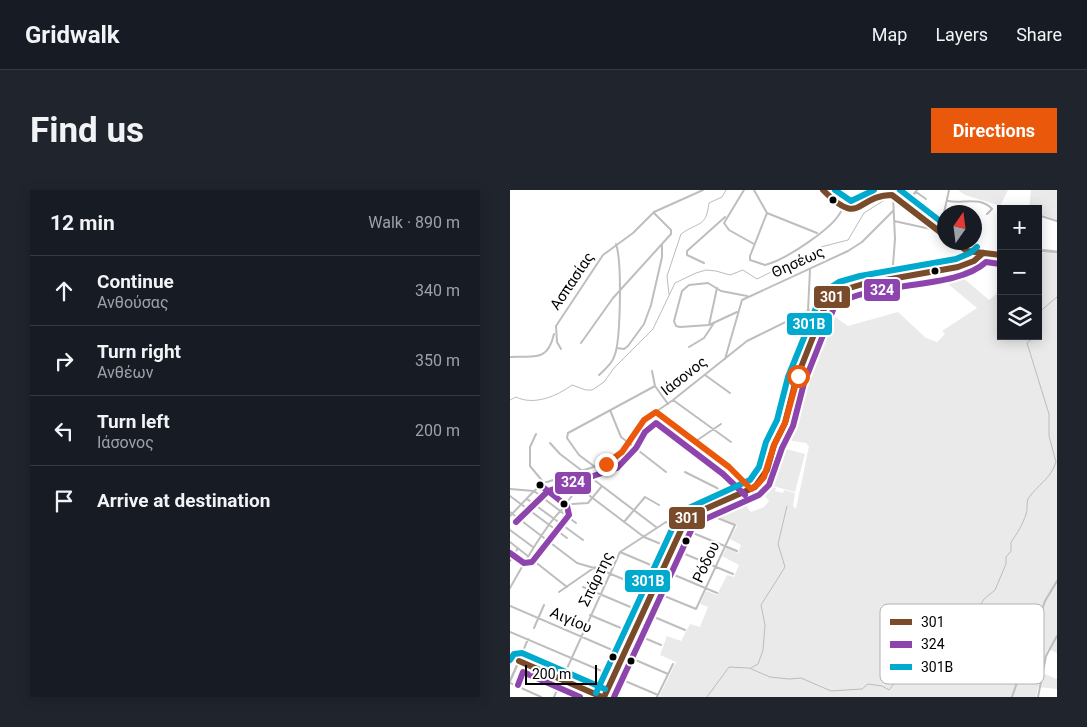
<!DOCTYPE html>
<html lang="en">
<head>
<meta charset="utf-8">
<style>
  body { margin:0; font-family:Roboto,sans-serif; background:#20242c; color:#f1f3f6 }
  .controls { position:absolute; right:15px; top:15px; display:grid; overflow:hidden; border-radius:0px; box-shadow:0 2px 12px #0003 }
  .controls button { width:45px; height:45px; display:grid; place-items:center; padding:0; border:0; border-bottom:1px solid #363941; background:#171b24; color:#f1f3f6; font:25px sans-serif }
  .compass { position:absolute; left:427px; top:15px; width:45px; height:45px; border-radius:50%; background:#171b24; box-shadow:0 2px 12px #0003; rotate:14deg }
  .scale { position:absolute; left:15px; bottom:12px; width:72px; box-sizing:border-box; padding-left:5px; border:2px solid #000; border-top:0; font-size:14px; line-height:18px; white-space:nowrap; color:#000; -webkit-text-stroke:4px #fff; paint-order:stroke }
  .stop { position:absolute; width:15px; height:15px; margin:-11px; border:4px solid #ea580c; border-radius:50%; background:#fff }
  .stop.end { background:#ea580c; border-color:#fff; box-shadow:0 1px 5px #0008 }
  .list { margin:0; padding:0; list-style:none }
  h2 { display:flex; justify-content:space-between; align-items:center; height:65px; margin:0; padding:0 20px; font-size:21px }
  h2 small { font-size:16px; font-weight:400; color:#9ea1a6 }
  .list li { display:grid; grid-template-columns:32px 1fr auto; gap:15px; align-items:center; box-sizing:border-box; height:70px; padding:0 20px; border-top:1px solid #363941 }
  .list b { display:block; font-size:19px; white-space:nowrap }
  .list p { margin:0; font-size:16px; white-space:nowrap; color:#9ea1a6 }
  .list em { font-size:16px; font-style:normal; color:#9ea1a6 }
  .icon { flex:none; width:28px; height:28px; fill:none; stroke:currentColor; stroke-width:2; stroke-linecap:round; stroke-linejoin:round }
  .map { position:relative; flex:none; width:547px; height:507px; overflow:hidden; border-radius:0px }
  header { display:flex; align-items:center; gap:30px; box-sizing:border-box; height:70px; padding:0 25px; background:#171b24; border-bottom:1px solid #363941 }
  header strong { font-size:24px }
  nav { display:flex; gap:28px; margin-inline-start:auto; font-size:18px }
  .intro { display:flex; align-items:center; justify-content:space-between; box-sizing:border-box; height:120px; padding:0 30px }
  h1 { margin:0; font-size:35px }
  .button { padding:12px 22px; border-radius:0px; background:#ea580c; color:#fff; font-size:18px; font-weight:700 }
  main { display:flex; gap:30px; padding:0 30px }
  aside { flex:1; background:#171b24; border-radius:0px; box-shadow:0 2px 12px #0003 }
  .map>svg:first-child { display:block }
  .green { fill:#eaeaea }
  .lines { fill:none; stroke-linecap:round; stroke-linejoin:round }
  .stream { stroke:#bcbcbc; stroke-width:1 }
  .minor { stroke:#bebebe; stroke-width:2 }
  .tertiary { stroke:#bebebe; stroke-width:2.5 }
  .secondary { stroke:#c2c2c2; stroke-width:3 }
  .bus-1-casing { stroke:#fff; stroke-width:10 }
  .bus-2-casing { stroke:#fff; stroke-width:10 }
  .bus-3-casing { stroke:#fff; stroke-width:10 }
  .bus-1 { stroke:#7a4b2a; stroke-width:6 }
  .bus-2 { stroke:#8e44ad; stroke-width:6 }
  .bus-3 { stroke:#00a9ce; stroke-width:6 }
  .route { stroke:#ea580c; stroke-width:6 }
  .bus-dot { fill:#000; stroke:#fff; stroke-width:2 }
  .labels { text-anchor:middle; stroke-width:4.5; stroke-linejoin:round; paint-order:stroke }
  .street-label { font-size:15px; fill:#000; stroke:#fff }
  .key { fill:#fff; stroke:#b2b2b2; stroke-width:1 }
  .key-label { font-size:14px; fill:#000 }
  .line-badge { stroke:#fff; stroke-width:2 }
  .badge-label { font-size:14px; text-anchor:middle; font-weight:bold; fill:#fff }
</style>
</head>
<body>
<header>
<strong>Gridwalk</strong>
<nav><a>Map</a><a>Layers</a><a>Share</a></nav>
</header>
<div class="intro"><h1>Find us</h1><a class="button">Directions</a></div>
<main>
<aside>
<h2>12 min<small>Walk · 890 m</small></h2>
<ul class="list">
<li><svg class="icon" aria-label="ahead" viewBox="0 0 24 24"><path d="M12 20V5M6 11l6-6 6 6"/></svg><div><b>Continue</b><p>Ανθούσας</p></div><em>340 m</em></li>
<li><svg class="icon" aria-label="right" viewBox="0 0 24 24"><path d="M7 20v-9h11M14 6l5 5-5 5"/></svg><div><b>Turn right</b><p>Ανθέων</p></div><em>350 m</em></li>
<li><svg class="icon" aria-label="left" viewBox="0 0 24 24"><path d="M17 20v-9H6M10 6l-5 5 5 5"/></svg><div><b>Turn left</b><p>Ιάσονος</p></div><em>200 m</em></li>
<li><svg class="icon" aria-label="arrive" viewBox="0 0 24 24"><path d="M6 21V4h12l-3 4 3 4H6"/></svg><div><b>Arrive at destination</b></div></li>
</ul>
</aside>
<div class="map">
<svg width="547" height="507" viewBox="0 0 547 507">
  <rect width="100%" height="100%" fill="#fff"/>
  <!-- green -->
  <path class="green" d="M448,0H498L490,16L455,5Z
    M521,0H547V30L528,23V19H519Z
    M528,62L547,64V463L538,459L530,482L547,489V499L528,497L526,507H149L166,472L150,465L157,446L171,451L180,434L190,437L198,417L190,414L196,401L207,405L217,385L224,387L229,375L212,366L217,357L228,363L231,355L220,349L227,336L225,334L192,321L235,303L238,319L241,322L254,317L259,311L247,297L255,288L266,257L257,296L266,298L265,301L273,303L274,300L285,303L283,316L286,319L299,256L296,253L270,249L281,226L290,186L314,119L338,136L388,122L416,148L427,152L435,144L432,141L467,118L425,83L444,80L479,110L491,100V146H528Z
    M269,257L295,264L285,302L259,295Z"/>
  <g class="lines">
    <!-- stream -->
    <path class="stream" d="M383,4L386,0
      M159,104L157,86L171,44C189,31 196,38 199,13L212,7L216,0
      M528,123L547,107
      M0,210L6,207C24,216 47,206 62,195L76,200H82L94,192L104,178L143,139L165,93L186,83L196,80L206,81L220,85L233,80L247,89L261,82L268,84L306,66L311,57L338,50L354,23L381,6
      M241,478L248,474L253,460L255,435L251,415L275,377L268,354L277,316
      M197,507L219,477L239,478L260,487L279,489L291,488L321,501L352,499L358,494L372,496L379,500L391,485C393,462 396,470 411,456L412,452L445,438L463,427L474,409L485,400L496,374V367L501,361V352C507,344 513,334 516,324C518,320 516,314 518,309C527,295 541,289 546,272L539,246V224L517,153L525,146"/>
    <!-- minor -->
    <path class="minor" d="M234,0L214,33L219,40L244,54
      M244,0L257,23L307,43
      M355,0L367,8
      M406,2L416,9
      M438,11C453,14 470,6 482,19L477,24
      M395,14L407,0
      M257,23L240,66V70L255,75C275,70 326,37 332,19
      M528,25L547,31
      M384,31L430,41L439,0
      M194,73L177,65V61L215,27
      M382,88L385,49L383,6
      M298,120L300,80
      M227,122L199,135L170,137L166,136L164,131L172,101L179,95L198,93L211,101L237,106
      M199,135L207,98
      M71,153L103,108L161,44V40L144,23
      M179,157L194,148L204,133
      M107,158L114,159L118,156L134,134L141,115L152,67V54
      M51,159L47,152L46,136L93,65L123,43L144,22L193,0
      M0,167C22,165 37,174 44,144
      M215,169L232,110L338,61L352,52L383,21
      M142,181L145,196L158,214
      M89,185C94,180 102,174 104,167C111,152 112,71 106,54
      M195,185L220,203
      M163,210L221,252
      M100,220L111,247L156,282
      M146,222L219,277L241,299
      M26,244L20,257V276L34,293
      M186,251L211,234
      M40,253L50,264L146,337
      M85,277L69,265L57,248L58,243L145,196
      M175,282L207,298L216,309
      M55,287L134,347L223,384
      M0,299L24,301L66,333
      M0,306L57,348
      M17,309L73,350
      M58,311L67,299
      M0,322L67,373L91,380L186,419L225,335L190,321
      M0,326L24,301L34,293L102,271L119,253L134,230L163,210L237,151L316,112
      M114,332L135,307L149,315
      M0,340L23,357
      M0,352L57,397
      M110,362L207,403
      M0,371L8,358
      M73,397L175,440
      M0,398C10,380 41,324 58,315C64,313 71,314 78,313L92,296
      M49,402L85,377
      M0,416L158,484
      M80,425L151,455
      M24,438L34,415
      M0,442L148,505
      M0,467L9,471L18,449
      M0,493L31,507
      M44,507L110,362L156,332L227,361
      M147,507L163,474
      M502,507L535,411L547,391
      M528,507L536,466L547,446"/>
    <!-- tertiary -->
    <path class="tertiary" d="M0,491L9,471L92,507
      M94,507L177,327L245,297L252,290L257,280L264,255L275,233L286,190L318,109C347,82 462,88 473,63"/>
    <!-- secondary -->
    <path class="secondary" d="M313,0C319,6 326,14 334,18C350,26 366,2 382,5L434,45
      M444,52L457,61L491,65
      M528,60L547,62"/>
    <defs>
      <path id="bus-1" d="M313,0C351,39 346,5 382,5L434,45
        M445,52L457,61L491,65
        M9,471L92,507
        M94,507L177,327L245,297L257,280L264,255L275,233L286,190L318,109L333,100L353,94L448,77L464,71L473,63"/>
      <path id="bus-2" d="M6,332L38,301L107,278L126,258L135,242L146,233L213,284L235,305
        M0,363L14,373L22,372L59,325L57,316L29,294
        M8,495L13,482L70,507
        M104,507L184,334L249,305L259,295L272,258L283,236L294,193L325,115C367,90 446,100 476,72L490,74"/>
      <path id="bus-3" d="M325,0L341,11L364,0
        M390,0L434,34
        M0,470L4,464L12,463L95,499
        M86,503L170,322L240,290L249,277L256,252L267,230L278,187L312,103L329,92L350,86L446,69L460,63L467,57"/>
    </defs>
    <!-- bus-1 casing -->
    <use href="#bus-1" class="bus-1-casing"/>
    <!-- bus-2 casing -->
    <use href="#bus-2" class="bus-2-casing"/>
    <!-- bus-3 casing -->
    <use href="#bus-3" class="bus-3-casing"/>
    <!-- bus-1 -->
    <use href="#bus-1" class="bus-1"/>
    <!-- bus-2 -->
    <use href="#bus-2" class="bus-2"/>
    <!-- bus-3 -->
    <use href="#bus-3" class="bus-3"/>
  </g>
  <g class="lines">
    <!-- route -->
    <path class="route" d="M96,274L112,262L134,230L146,222L219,277L241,299L248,294L254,287L264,255L275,233L288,186"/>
  </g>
  <!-- markers -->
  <g class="bus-dot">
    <circle cx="323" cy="10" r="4.5"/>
    <circle cx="425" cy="81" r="4.5"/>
    <circle cx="30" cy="295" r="4.5"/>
    <circle cx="54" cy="314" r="4.5"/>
    <circle cx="176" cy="351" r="4.5"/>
    <circle cx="103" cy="467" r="4.5"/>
    <circle cx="121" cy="471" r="4.5"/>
  </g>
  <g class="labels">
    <!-- street labels -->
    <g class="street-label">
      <text transform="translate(288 72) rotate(-24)" y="5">Θησέως</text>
      <text transform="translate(62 91) rotate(-56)" y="5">Ασπασίας</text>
      <text transform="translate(174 186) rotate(-38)" y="5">Ιάσονος</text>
      <text transform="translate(196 372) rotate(-65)" y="5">Ρόδου</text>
      <text transform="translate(86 389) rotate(-64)" y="5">Σπάρτης</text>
      <text transform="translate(61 430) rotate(23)" y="5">Αιγίου</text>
    </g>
  </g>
  <!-- legend -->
  <rect x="370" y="414" width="164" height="80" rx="8" class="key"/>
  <rect x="380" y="429" width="22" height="6" fill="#7a4b2a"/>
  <rect x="380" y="451" width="22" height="7" fill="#8e44ad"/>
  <rect x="380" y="474" width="22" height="6" fill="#00a9ce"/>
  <g class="key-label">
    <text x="411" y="437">301</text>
    <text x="411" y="459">324</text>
    <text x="411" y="482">301B</text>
  </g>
  <g class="line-badge">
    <rect x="353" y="88" width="38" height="24" rx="5" fill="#8e44ad"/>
    <rect x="303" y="95" width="38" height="24" rx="5" fill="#7a4b2a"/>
    <rect x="276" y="122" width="47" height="24" rx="5" fill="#00a9ce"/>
    <rect x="44" y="281" width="38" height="24" rx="5" fill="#8e44ad"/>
    <rect x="158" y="316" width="38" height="24" rx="5" fill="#7a4b2a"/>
    <rect x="114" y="379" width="47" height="24" rx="5" fill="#00a9ce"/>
  </g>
  <g class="badge-label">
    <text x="372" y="105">324</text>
    <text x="322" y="112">301</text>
    <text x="299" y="139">301B</text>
    <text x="63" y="297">324</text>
    <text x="177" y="333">301</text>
    <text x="138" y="396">301B</text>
  </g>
</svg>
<div class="controls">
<button>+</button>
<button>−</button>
<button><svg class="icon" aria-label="layers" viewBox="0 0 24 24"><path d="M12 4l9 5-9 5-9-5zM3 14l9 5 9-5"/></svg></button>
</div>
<svg class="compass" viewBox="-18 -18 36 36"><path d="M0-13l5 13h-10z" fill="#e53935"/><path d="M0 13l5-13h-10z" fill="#9ea1a6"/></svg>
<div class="scale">200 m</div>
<div class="stop" style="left:288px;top:186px"></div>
<div class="stop end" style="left:96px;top:274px"></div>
</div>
</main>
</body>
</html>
